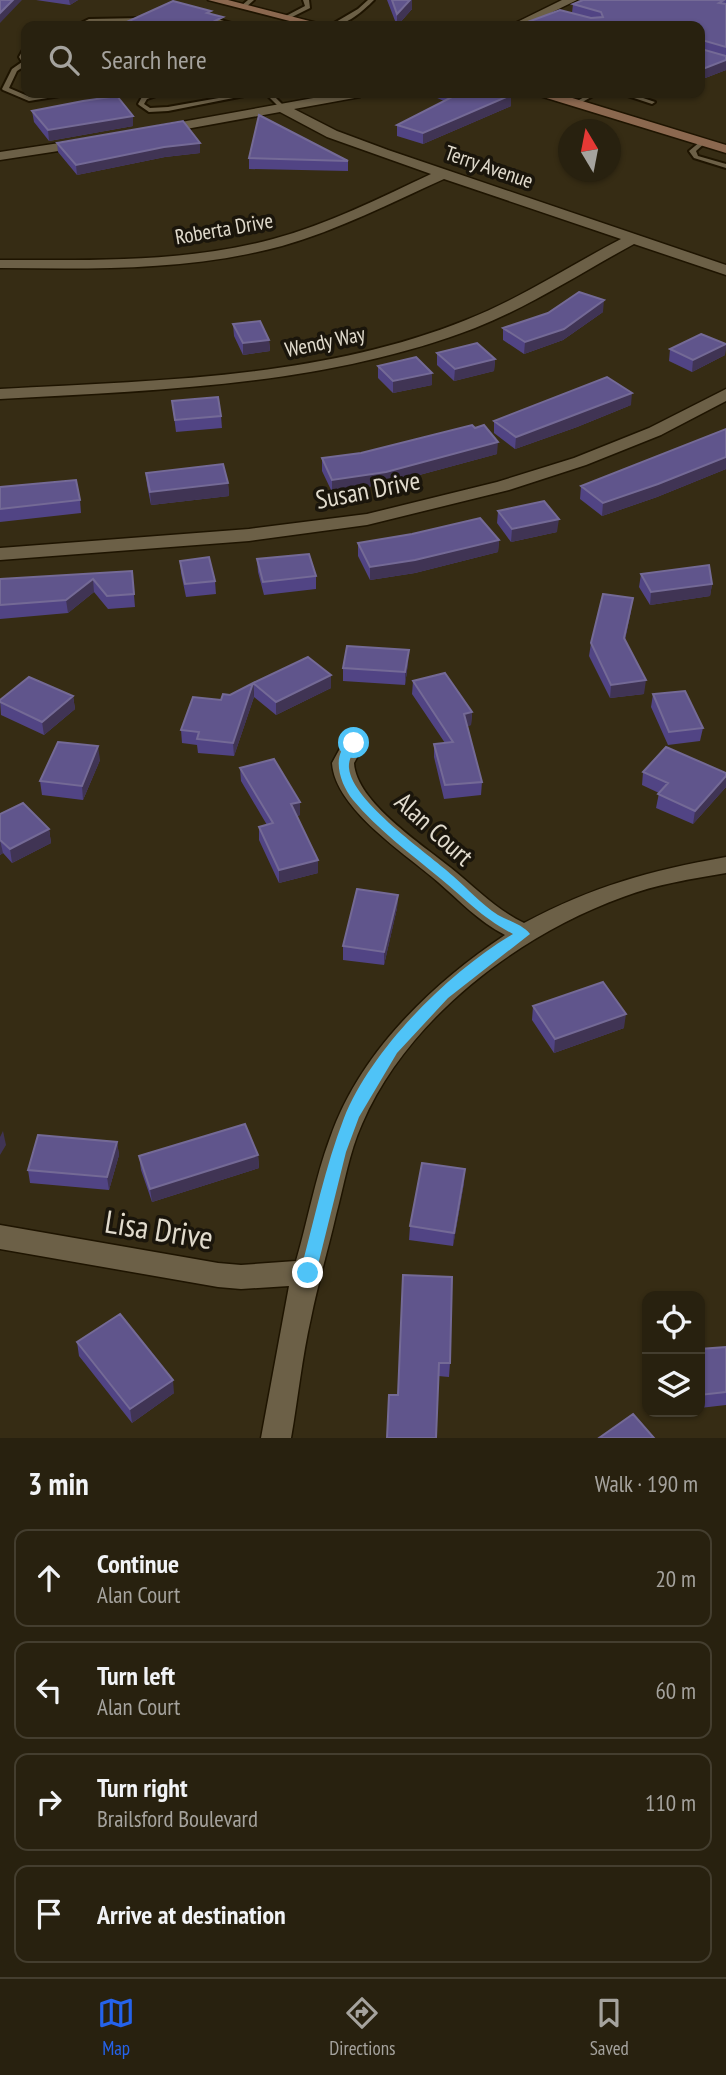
<!DOCTYPE html>
<html lang="en">
<head>
<meta charset="utf-8">
<style>
  body { margin:0; font-family:"PT Sans Narrow",sans-serif; background:#302918; color:#f1f3f6 }
  .controls { position:absolute; right:21px; bottom:21px; display:grid; overflow:hidden; border-radius:14px; box-shadow:0 2px 5px #0004 }
  .controls button { width:63px; height:63px; display:grid; place-items:center; padding:0; border:0; border-bottom:2px solid #443e2f; background:#28210f; color:#f1f3f6; font:35px sans-serif }
  .compass { position:absolute; left:558px; top:119px; width:63px; height:63px; border-radius:50%; background:#28210f; box-shadow:0 2px 5px #0004; rotate:350deg }
  .stop { position:absolute; width:21px; height:21px; margin:-16px; border:5px solid #4fc3f7; border-radius:50%; background:#fff }
  .stop.end { background:#4fc3f7; border-color:#fff; box-shadow:0 2px 7px #0008 }
  .list { margin:0; padding:0; list-style:none }
  h2 { display:flex; justify-content:space-between; align-items:center; height:91px; margin:0; padding:0 28px; font-size:30px }
  h2 small { font-size:23px; font-weight:400; color:#a5a39e }
  .list li { display:grid; grid-template-columns:46px 1fr auto; gap:21px; align-items:center; box-sizing:border-box; height:98px; margin:0 14px 14px; padding:0 14px; border:2px solid #443e2f; border-radius:14px }
  .list b { display:block; font-size:26px; white-space:nowrap }
  .list p { margin:0; font-size:23px; white-space:nowrap; color:#a5a39e }
  .list em { font-size:23px; font-style:normal; color:#a5a39e }
  .icon { flex:none; width:38px; height:38px; fill:none; stroke:currentColor; stroke-width:2; stroke-linecap:round; stroke-linejoin:round }
  .map { position:relative; flex:none; width:726px; height:1438px; overflow:hidden }
  .search { position:absolute; background:#28210f; box-shadow:0 2px 5px #0004; left:21px; right:21px; top:21px; height:77px; display:flex; align-items:center; gap:18px; box-sizing:border-box; padding:0 24px; border-radius:14px; color:#a5a39e; font-size:26px }
  .sheet { height:539px; background:#28210f }
  nav { display:flex; justify-content:space-around; align-items:center; box-sizing:border-box; height:98px; border-top:2px solid #443e2f; background:#28210f; font-size:19px; color:#a5a39e }
  nav a { display:grid; justify-items:center; gap:4px }
  nav .on { color:#2563eb }
  .map>svg:first-child { display:block }
  .lines { fill:none; stroke-linecap:round; stroke-linejoin:round }
  .lane-casing { stroke:#1e1400; stroke-width:4 }
  .street-casing { stroke:#1e1400; stroke-width:3 }
  .secondary-casing { stroke:#1e1400; stroke-width:3 }
  .lane { fill:#6c6047; fill-rule:evenodd }
  .street { fill:#6c6047; fill-rule:evenodd }
  .secondary { fill:#8b684f; fill-rule:evenodd }
  .wall { fill:#514484 }
  .shaded-wall { fill:#403454 }
  .building { fill:#60558c; stroke:#746a96; stroke-width:2 }
  .route { fill:#4fc3f7 }
  .labels { text-anchor:middle; stroke-width:7; stroke-linejoin:round; paint-order:stroke }
  .far-street-label { font-size:21px; fill:#e1dbcd; stroke:#1a150b }
  .street-label { font-size:26px; fill:#e1dbcd; stroke:#1a150b }
  .near-street-label { font-size:32px; fill:#e1dbcd; stroke:#1a150b }
</style>
</head>
<body>
<div class="map">
<svg width="726" height="1438" viewBox="0 0 726 1438">
  <rect width="100%" height="100%" fill="#362c14"/>
  <g class="lines">
    <defs>
      <path id="lane" d="M248,0H254L245,8H241V6Z
        M303,0H309L310,8L290,18H286V16L305,6Z
        M368,0H374C363,11 345,27 329,26L358,9Z
        M210,17L238,25L239,26H230L208,20L207,19Z
        M145,18L148,20L147,21L90,23L82,26H75L89,19Z
        M26,47V65L17,71L9,88L30,97L59,93H73L72,94L29,101L3,90L2,89L12,69L22,62L19,57L24,48Z
        M155,93H164L147,99L144,104L150,108L168,107L247,93H259L168,111L149,112L139,105L138,104L142,97Z
        M265,93H271L285,107V109H281Z
        M591,93H598L579,104L574,103Z
        M619,93H628L655,102L652,104Z
        M701,141L706,142L696,151L698,156L726,164V168L694,158L689,151Z"/>
      <path id="street" d="M562,0H577L524,26H509Z
        M341,93H366L360,97L294,109L337,131L388,150L726,265V275L634,244C582,272 531,306 475,328C324,386 160,390 0,399V389C156,380 319,379 466,320C520,299 569,266 621,239L444,179C391,203 338,230 282,246C190,271 94,269 0,268V260C91,260 184,263 273,239C328,224 380,198 431,174L327,137L280,112L159,134L152,130L159,126Z
        M86,139L93,143L91,146L0,160V152Z
        M726,389V401L661,435L586,465L509,490L367,525L249,541L0,560V548L249,529L367,514L497,482L574,458L649,428Z
        M354,736L362,738L365,743L354,763C356,802 423,845 451,868C476,888 495,909 524,923C594,886 648,871 726,857V873C691,879 657,884 623,897C518,935 407,1019 362,1124C349,1153 344,1185 336,1215C328,1250 318,1283 311,1318C302,1357 298,1398 291,1438H261L289,1286L241,1289L218,1287L0,1249V1225L218,1263L241,1265L296,1261C308,1220 315,1178 330,1138C360,1052 432,984 505,935C478,921 460,901 438,882C406,854 335,809 332,763L344,741Z"/>
      <path id="secondary" d="M208,0H228L329,26H309Z
        M538,93H556L726,145V153L540,96Z"/>
    </defs>
    <!-- lane casing -->
    <use href="#lane" class="lane-casing"/>
    <!-- street casing -->
    <use href="#street" class="street-casing"/>
    <!-- secondary casing -->
    <use href="#secondary" class="secondary-casing"/>
    <!-- lane -->
    <use href="#lane" class="lane"/>
    <!-- street -->
    <use href="#street" class="street"/>
    <!-- secondary -->
    <use href="#secondary" class="secondary"/>
  </g>
  <!-- wall -->
  <path class="wall" d="M36,0H78L70,5Z
    M387,0H412V9L397,26Z
    M726,0V70L700,80V26H517L572,13L573,4Z
    M426,93H504L511,106L423,144L397,136V125L444,101Z
    M648,93H665L658,96Z
    M32,111L133,116V126L49,141L34,122Z
    M57,143H200V153L165,157L77,175L58,152Z
    M249,158L348,161V171L249,169Z
    M603,312L563,340L524,354L503,340V328Z
    M233,324L269,340L270,351L243,355L234,336Z
    M726,343L725,355L692,372L669,361L670,349Z
    M437,353L495,359L494,371L454,381L437,365Z
    M378,366L432,373V385L393,393L378,378Z
    M172,401L221,416L222,428L176,432Z
    M631,405L577,427L515,449L494,433V421Z
    M726,429V469L657,497L602,516L580,499L581,486Z
    M497,454L386,484L332,492L322,471V458Z
    M146,473L228,483L229,496L151,505L147,485Z
    M0,487L80,500L81,513L0,522Z
    M498,511L557,532L511,542L497,523Z
    M499,540L498,552L415,573L370,580L358,556V543Z
    M257,559L316,576V589L264,595L258,572Z
    M180,561L215,581L216,594L186,597L181,573Z
    M132,571L135,607L108,609L94,592L68,613L0,619V579Z
    M641,574L712,584L710,596L650,605L639,587Z
    M631,611L625,640L644,694L610,698L589,656L591,643Z
    M408,663L405,685L343,681V668Z
    M413,681L472,712L471,725L467,726L482,782L481,795L444,799L434,757V744L445,743L412,694Z
    M253,683L331,688L276,715L254,697Z
    M653,694L703,728L700,741L668,745L651,707Z
    M73,696L75,709L44,735L1,715L0,700Z
    M254,697L234,756L198,753L197,745L182,743L181,730L221,700Z
    M100,760L83,800L42,795L40,781Z
    M240,768L300,815L297,816L318,873L279,883L259,840V827L267,825L241,781Z
    M643,772L726,787L693,824L656,808L659,793L642,785Z
    M0,814L49,829L51,843L12,863L3,853L0,855Z
    M398,895L397,908L384,965L343,960V946Z
    M533,1006L624,1028L554,1053L532,1020Z
    M117,1142L119,1155L109,1190L30,1183L28,1170Z
    M258,1155L259,1168L152,1202L141,1170L139,1156Z
    M464,1183L453,1246L409,1240L410,1226Z
    M403,1275L450,1363L449,1377L438,1376L398,1395Z
    M77,1342L174,1393L132,1423L79,1356Z
    M726,1347V1405L700,1408V1349Z"/>
  <!-- shaded-wall -->
  <path class="shaded-wall" d="M13,0H22L0,23V13Z
    M69,0H78L70,5Z
    M410,0H412V9L397,26V14Z
    M726,60V70L700,80V70Z
    M511,95V106L423,144V133Z
    M133,116V126L49,141L48,130Z
    M200,143V153L165,157L77,175L76,165L164,147Z
    M604,300L603,312L563,340L524,354L525,342Z
    M269,340L270,351L243,355V343Z
    M726,344L725,355L692,372L693,360Z
    M495,359L494,371L454,381L455,369Z
    M432,373V385L393,393V381Z
    M632,393L631,405L577,427L515,449L516,437Z
    M498,442L497,454L386,484L332,492V480Z
    M726,457V469L657,497L602,516L603,503Z
    M228,483L229,496L151,505L150,492Z
    M559,519L557,532L511,542L512,529Z
    M499,540L498,552L415,573L370,580V567Z
    M93,579L94,592L68,613L66,600Z
    M712,584L710,596L650,605L651,592Z
    M633,598L631,611L622,651L624,638Z
    M409,650L408,663L405,685V672Z
    M331,675V688L276,715V702Z
    M646,680L644,694L610,698L611,685Z
    M253,683L254,697L234,756L233,743Z
    M73,696L75,709L44,735L42,722Z
    M472,712L471,725L463,727L464,714Z
    M98,746L100,760L83,800L82,786Z
    M726,776V787L693,824L695,811Z
    M300,802V815L291,818V804Z
    M49,829L51,843L12,863L10,849Z
    M0,840L3,853L0,855Z
    M318,860V873L279,883V870Z
    M398,895L397,908L384,965V952Z
    M626,1014L624,1028L554,1053L555,1039Z
    M3,1131L6,1145L0,1155V1137Z
    M117,1142L119,1155L109,1190L107,1177Z
    M258,1155L259,1168L152,1202L150,1189Z
    M465,1169L464,1183L453,1246L454,1233Z
    M173,1380L174,1393L132,1423L130,1409Z"/>
  <!-- building -->
  <path class="building" d="M0,0H13L0,13Z
    M392,0H410L397,14Z
    M583,0H724L719,3L726,4V47L702,40L700,41V26H517L560,10L591,18L603,17L601,12L573,4Z
    M173,1L211,11L207,13L223,17L215,21L235,26H118Z
    M700,46L701,49L726,56V60L700,70Z
    M448,93H504L511,95L423,133L397,125L454,96Z
    M117,96L133,116L48,130L32,111L83,101Z
    M259,115L348,161L249,158Z
    M183,121L200,143L164,147L76,165L57,143Z
    M579,292L604,300L564,329L525,342L503,328L548,313Z
    M260,321L269,340L243,343L233,324Z
    M701,334L726,344L693,360L670,349Z
    M477,343L495,359L455,369L437,353Z
    M416,357L432,373L393,381L378,366Z
    M607,377L632,393L516,437L494,421Z
    M218,397L221,416L175,420L172,401Z
    M472,425L475,428L484,425L498,442L386,472L332,480L322,458L361,453Z
    M726,429V457L658,484L603,503L581,486Z
    M223,464L228,483L150,492L146,473Z
    M76,480L80,500L0,509V487Z
    M544,501L559,519L512,529L498,511Z
    M480,518L499,540L415,560L370,567L358,543L412,534Z
    M309,554L316,576L263,582L257,559Z
    M209,557L215,581L185,584L180,561Z
    M709,565L712,584L651,592L641,574Z
    M132,571L134,594L107,596L93,579L66,600L0,605V579Z
    M603,594L633,598L624,638L646,680L611,685L591,643Z
    M347,646L409,650L405,672L343,668Z
    M308,657L331,675L276,702L253,683Z
    M445,673L472,712L464,714L482,782L445,785L434,744L453,742L413,681Z
    M29,677L73,696L42,722L0,702V700Z
    M253,683L233,743L197,739L199,732L181,730L193,697L221,700L223,694L230,695Z
    M685,691L703,728L669,732L653,694Z
    M58,742L98,746L82,786L40,781Z
    M666,747L726,773V776L695,811L658,794L668,783L643,772Z
    M274,759L300,802L291,804L318,860L279,870L259,827L273,823L240,768Z
    M23,803L49,829L10,849L0,840V814Z
    M357,889L398,895L384,952L343,946Z
    M603,982L626,1014L555,1039L533,1006Z
    M245,1124L258,1155L150,1189L139,1156Z
    M38,1135L117,1142L107,1177L28,1170Z
    M422,1163L465,1169L454,1233L410,1226Z
    M403,1275L452,1277L450,1363H439L436,1438H387L389,1395H398Z
    M120,1314L173,1380L130,1409L77,1342Z
    M726,1347V1392L700,1395V1349Z
    M633,1414L654,1438H599Z"/>
  <!-- route -->
  <path class="route" d="M354,740L360,743C355,750 348,758 349,768C352,802 428,853 453,876C468,889 481,904 498,915C509,921 523,925 530,934L448,998L397,1053L359,1117L346,1152L316,1273L308,1280L300,1273C314,1221 325,1167 344,1118C372,1048 449,972 513,934C481,917 468,901 441,879C411,854 378,830 353,800C339,783 329,750 354,740Z"/>
  <g class="labels">
    <!-- far-street labels -->
    <g class="far-street-label">
      <text transform="translate(489 167) rotate(19)" y="7">Terry Avenue</text>
      <text transform="translate(224 229) rotate(-10)" y="7">Roberta Drive</text>
      <text transform="translate(325 342) rotate(-12)" y="7">Wendy Way</text>
    </g>
    <!-- street labels -->
    <g class="street-label">
      <text transform="translate(368 490) rotate(-11)" y="9">Susan Drive</text>
      <text transform="translate(434 829) rotate(42)" y="9">Alan Court</text>
    </g>
    <!-- near-street labels -->
    <g class="near-street-label">
      <text transform="translate(159 1230) rotate(9)" y="11">Lisa Drive</text>
    </g>
  </g>
</svg>
<div class="controls">
<button><svg class="icon" aria-label="locate" viewBox="0 0 24 24"><circle cx="12" cy="12" r="6"/><path d="M12 2v4M12 18v4M2 12h4M18 12h4"/></svg></button>
<button><svg class="icon" aria-label="layers" viewBox="0 0 24 24"><path d="M12 4l9 5-9 5-9-5zM3 14l9 5 9-5"/></svg></button>
</div>
<svg class="compass" viewBox="-18 -18 36 36"><path d="M0-13l5 13h-10z" fill="#e53935"/><path d="M0 13l5-13h-10z" fill="#a5a39e"/></svg>
<div class="stop" style="left:354px;top:743px"></div>
<div class="stop end" style="left:308px;top:1273px"></div>
<div class="search"><svg class="icon" aria-label="search" viewBox="0 0 24 24"><circle cx="10" cy="10" r="6"/><path d="M15 15l6 6"/></svg>Search here</div>
</div>
<section class="sheet">
<h2>3 min<small>Walk · 190 m</small></h2>
<ul class="list">
<li><svg class="icon" aria-label="ahead" viewBox="0 0 24 24"><path d="M12 20V5M6 11l6-6 6 6"/></svg><div><b>Continue</b><p>Alan Court</p></div><em>20 m</em></li>
<li><svg class="icon" aria-label="left" viewBox="0 0 24 24"><path d="M17 20v-9H6M10 6l-5 5 5 5"/></svg><div><b>Turn left</b><p>Alan Court</p></div><em>60 m</em></li>
<li><svg class="icon" aria-label="right" viewBox="0 0 24 24"><path d="M7 20v-9h11M14 6l5 5-5 5"/></svg><div><b>Turn right</b><p>Brailsford Boulevard</p></div><em>110 m</em></li>
<li><svg class="icon" aria-label="arrive" viewBox="0 0 24 24"><path d="M6 21V4h12l-3 4 3 4H6"/></svg><div><b>Arrive at destination</b></div></li>
</ul>
</section>
<nav>
<a class="on"><svg class="icon" aria-label="map" viewBox="0 0 24 24"><path d="M3 6l6-2 6 2 6-2v14l-6 2-6-2-6 2zM9 4v14M15 6v14"/></svg>Map</a>
<a><svg class="icon" aria-label="directions" viewBox="0 0 24 24"><path d="M12 3l9 9-9 9-9-9zM9 14v-3h6M13 9l2 2-2 2"/></svg>Directions</a>
<a><svg class="icon" aria-label="saved" viewBox="0 0 24 24"><path d="M7 4h10v16l-5-4-5 4z"/></svg>Saved</a>
</nav>
</body>
</html>
